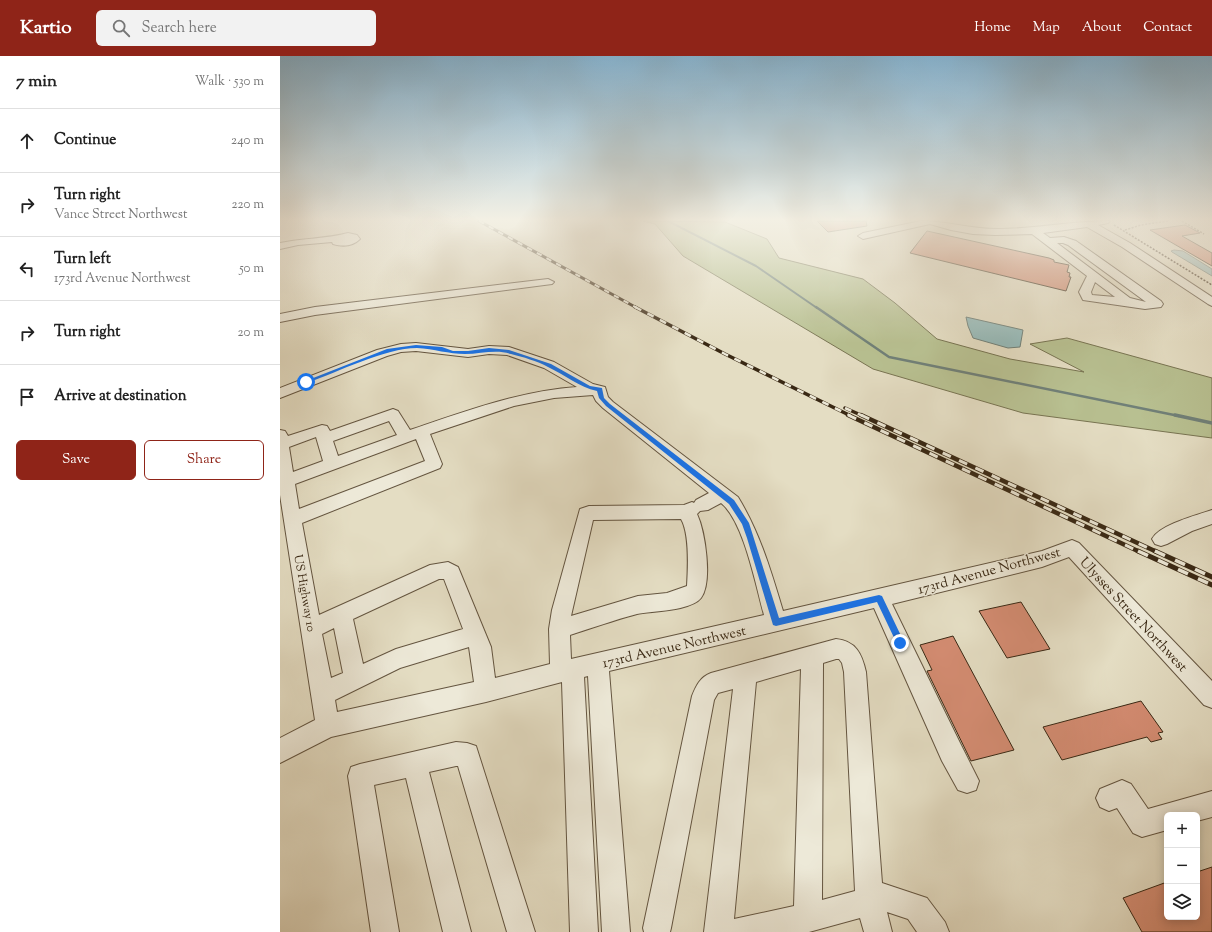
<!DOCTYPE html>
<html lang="en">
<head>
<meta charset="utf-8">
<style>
  body { margin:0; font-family:"Sorts Mill Goudy",serif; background:#f2f2f2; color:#222 }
  .controls { position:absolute; right:12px; bottom:12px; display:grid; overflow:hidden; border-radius:6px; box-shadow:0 2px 10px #0003 }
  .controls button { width:36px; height:36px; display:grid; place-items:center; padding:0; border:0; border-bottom:1px solid #e0e0e0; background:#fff; color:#222; font:20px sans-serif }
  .stop { position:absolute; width:12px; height:12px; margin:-9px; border:3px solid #1a73e8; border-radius:50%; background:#fff }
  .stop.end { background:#1a73e8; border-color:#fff; box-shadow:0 1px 4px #0008 }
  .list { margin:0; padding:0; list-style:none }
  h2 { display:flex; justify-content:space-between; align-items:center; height:52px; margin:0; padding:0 16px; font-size:17px }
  h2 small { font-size:13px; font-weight:400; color:#767676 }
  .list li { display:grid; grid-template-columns:26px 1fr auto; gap:12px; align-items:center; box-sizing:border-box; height:64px; padding:0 16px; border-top:1px solid #e0e0e0 }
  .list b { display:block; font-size:15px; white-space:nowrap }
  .list p { margin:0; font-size:13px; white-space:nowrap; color:#767676 }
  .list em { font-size:13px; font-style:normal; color:#767676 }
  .actions { display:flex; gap:8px; padding:12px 16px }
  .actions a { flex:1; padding:9px 0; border:1px solid #8f2418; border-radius:6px; text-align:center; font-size:14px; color:#8f2418 }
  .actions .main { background:#8f2418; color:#fff }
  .icon { flex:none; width:22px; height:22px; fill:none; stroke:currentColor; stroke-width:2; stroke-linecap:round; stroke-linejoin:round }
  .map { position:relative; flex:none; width:932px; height:876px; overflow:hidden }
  header { display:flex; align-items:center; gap:24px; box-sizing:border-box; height:56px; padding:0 20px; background:#8f2418; color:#fff }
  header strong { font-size:19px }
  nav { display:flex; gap:22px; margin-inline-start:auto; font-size:14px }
  .search { width:280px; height:36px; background:#f2f2f2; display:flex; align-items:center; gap:10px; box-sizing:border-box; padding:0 14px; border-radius:6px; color:#767676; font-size:15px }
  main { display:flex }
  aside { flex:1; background:#fff }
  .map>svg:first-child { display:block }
  .green { fill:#b8c091; stroke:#787452 }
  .water { fill:#97bbba; stroke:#718078 }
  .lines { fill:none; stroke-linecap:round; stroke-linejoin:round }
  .stream-far2 { stroke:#718078; stroke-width:2 }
  .stream-far1 { stroke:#718078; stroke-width:2.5 }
  .stream { stroke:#718078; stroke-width:3.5 }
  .building { fill:#d48c72; stroke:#392814 }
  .minor-casing { stroke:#645540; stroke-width:2 }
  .path { stroke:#392814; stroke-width:1.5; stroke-dasharray:2 1.5; stroke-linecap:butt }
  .minor { fill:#ede9d8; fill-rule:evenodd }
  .rail-far3-casing { stroke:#392814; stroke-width:3 }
  .rail-far2-casing { stroke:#392814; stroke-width:3.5 }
  .rail-far1-casing { stroke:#392814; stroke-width:4.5 }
  .rail-casing { stroke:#392814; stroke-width:5 }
  .rail-far3 { stroke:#ede9d8; stroke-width:2; stroke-dasharray:5.5; stroke-linecap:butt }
  .rail-far2 { stroke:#ede9d8; stroke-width:2.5; stroke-dasharray:7; stroke-linecap:butt }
  .rail-far1 { stroke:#ede9d8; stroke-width:3; stroke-dasharray:9; stroke-linecap:butt }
  .rail { stroke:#ede9d8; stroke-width:3.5; stroke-dasharray:11; stroke-linecap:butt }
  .route { fill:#1a73e8 }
  .labels { text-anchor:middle; stroke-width:3; stroke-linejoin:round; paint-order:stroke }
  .street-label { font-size:12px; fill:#392814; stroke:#ede9d8 }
  .near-street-label { font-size:14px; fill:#392814; stroke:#ede9d8 }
</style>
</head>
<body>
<header>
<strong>Kartio</strong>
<div class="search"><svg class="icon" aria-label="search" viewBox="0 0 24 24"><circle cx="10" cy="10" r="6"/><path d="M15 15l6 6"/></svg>Search here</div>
<nav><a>Home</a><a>Map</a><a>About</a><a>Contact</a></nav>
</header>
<main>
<aside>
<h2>7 min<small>Walk · 530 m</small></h2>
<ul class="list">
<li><svg class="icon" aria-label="ahead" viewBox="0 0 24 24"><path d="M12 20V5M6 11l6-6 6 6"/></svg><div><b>Continue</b></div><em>240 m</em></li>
<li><svg class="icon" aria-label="right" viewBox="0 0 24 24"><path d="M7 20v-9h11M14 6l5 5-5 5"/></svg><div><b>Turn right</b><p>Vance Street Northwest</p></div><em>220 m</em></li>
<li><svg class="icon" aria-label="left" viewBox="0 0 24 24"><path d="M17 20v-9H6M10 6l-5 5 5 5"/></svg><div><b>Turn left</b><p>173rd Avenue Northwest</p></div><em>50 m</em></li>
<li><svg class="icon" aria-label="right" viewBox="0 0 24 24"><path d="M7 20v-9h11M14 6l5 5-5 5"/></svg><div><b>Turn right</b></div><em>20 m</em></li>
<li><svg class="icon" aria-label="arrive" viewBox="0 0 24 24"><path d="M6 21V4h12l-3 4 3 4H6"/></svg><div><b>Arrive at destination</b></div></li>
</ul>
<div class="actions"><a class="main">Save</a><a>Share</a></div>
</aside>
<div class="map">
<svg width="932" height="876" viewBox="0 0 932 876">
  <rect width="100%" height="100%" fill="#e4ddc3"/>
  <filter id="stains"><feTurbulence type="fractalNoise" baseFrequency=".005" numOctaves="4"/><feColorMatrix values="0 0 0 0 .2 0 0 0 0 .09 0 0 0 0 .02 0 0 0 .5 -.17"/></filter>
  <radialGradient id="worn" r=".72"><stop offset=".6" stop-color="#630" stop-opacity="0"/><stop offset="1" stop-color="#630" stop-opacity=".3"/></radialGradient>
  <!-- green -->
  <path class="green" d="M363,165L445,166L487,183L499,202L583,223L615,247L657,283L730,303L804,316L750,288L787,282L932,322V382L743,357L593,313L403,200L375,168Z"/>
  <!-- water -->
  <path class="water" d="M894,194L903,195L932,213V220L892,196L891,195Z
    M686,261L743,274L740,291L728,292L693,282L688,270Z"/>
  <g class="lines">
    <!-- stream-far2 -->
    <path class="stream-far2" d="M388,165L476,210L537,252"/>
    <!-- stream-far1 -->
    <path class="stream-far1" d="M536,251L609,301L899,360"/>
    <!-- stream -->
    <path class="stream" d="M895,359L932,367"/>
  </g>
  <!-- building -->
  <path class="building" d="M537,165H586L587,170L548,176Z
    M905,169L920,177L902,180L932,197V210L870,174Z
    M647,175L769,202L774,204V206L789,209L787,216L790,217L789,221H791L786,235L630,197Z
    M741,546L770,593L727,602L699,555Z
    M673,580L734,694L691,705L647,615L652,614L640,589Z
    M861,645L883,676L878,677L882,683L871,686L867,681L782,704L763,671Z
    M932,811V876H862L843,842L887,826V861H917V816Z"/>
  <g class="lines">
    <defs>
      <path id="minor" d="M641,165C667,165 690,173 717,173C755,173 792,165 830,165L828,167L818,169L850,187L932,241V250L928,248L842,191L807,171L763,177L770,182L784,181L796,185L881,245L883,248L881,251L865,253L803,244L799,236L807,220L752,178L715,179L693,178L671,174L650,168L583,183L578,180L583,177ZM777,187H783L788,189L866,246L850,242ZM815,226L835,241L812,239L811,236Z
        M68,177L77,179L80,183C73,190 63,191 53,188L52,186L18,189L0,193V187C23,182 46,183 68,177Z
        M268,223L274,226L272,228L35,259L0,266V258L35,251Z
        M136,287L188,293L209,290L229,291L274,306L313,328L325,331L328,341L333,346L458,441C480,477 491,515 503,555L762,495L792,484L799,487L932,625V652L924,649L789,501L762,511L612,548L680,687L699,725L696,734L687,737L678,734L662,705L594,552L329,615L350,876H322L308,620L304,621L318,876H290L282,626L206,646L51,681L0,707V682L35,664L0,439V374L5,375L8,380L42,369L47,370L50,375L113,353L118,355L130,374C184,356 239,335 297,331L264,312L227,299L209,298L188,301L136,295L121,296L107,300L0,342V332L97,294L121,288ZM313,339L316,345L323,352L429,437L416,444L414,447L412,446L404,449L309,450L300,453L272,554L269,573L270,608L215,622L211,591L178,511L168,506L150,509L39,559L22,467L160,412L162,408L150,378L234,350L274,342ZM109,365L117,379L58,400L53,385ZM36,381L43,405L13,416L9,391ZM136,383L145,405L19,453L15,428ZM441,447C464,465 476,531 484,559L291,603L290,579C312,572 334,564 357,558C372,555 411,555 421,542C433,526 425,475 417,458L420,455L428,454ZM401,463C410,478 408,513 407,530L387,537L358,540L291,560L313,464ZM159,523H164L183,573L116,593L83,608L73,563ZM54,572L63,617L51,622L42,578ZM189,591L194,626L57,656L55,644L120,612Z
        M932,454V468L912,475L887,488L881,490L875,488L872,483C879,469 917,459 932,454Z
        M556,583C576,585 582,598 586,616L602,827L647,842L665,866L669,876H637L628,863L607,856L612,876H584L580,862L529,876H424L453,633L438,637L434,644L391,872L390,876H364L363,872L412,640C416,630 420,621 431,617ZM556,603H559L562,607L564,616L575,835L542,844L543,607ZM521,613L514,850L454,863L476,626Z
        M176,686L187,687L196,690L255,876H227L178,710H176L149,716L191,876H163L126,722L94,729L119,876H91L68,720L71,711L80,708Z
        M842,724L851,728L868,753L932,735V761L917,765V759H887V774L862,781L853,777L837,752L829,755L820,751L816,742L820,733Z"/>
    </defs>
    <!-- minor casing -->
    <use href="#minor" class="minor-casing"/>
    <!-- path -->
    <path class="path" d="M902,165L924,178
      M834,169L932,229
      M845,174L861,169L888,165"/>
    <!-- minor -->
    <use href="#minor" class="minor"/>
    <defs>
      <path id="rail-far3" d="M199,165L357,252"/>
      <path id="rail-far2" d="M355,251L445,298L571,360
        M565,352L583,360"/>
      <path id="rail-far1" d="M568,359L860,496
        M581,359L877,496"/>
      <path id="rail" d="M858,495L932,529
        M875,495L932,521"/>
    </defs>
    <!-- rail-far3 casing -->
    <use href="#rail-far3" class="rail-far3-casing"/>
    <!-- rail-far2 casing -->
    <use href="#rail-far2" class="rail-far2-casing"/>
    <!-- rail-far1 casing -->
    <use href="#rail-far1" class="rail-far1-casing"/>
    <!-- rail casing -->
    <use href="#rail" class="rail-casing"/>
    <!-- rail-far3 -->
    <use href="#rail-far3" class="rail-far3"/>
    <!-- rail-far2 -->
    <use href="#rail-far2" class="rail-far2"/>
    <!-- rail-far1 -->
    <use href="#rail-far1" class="rail-far1"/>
    <!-- rail -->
    <use href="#rail" class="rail"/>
  </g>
  <!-- sky -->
  <linearGradient id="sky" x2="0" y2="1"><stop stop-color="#87b7d6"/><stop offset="0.57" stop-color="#f3f0e4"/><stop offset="1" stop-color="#f3f0e4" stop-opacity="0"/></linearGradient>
  <rect width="932" height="287" fill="url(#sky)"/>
  <!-- route -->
  <path class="route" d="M136,289L162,291L173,295H188L209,292L229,294L271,308L310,330L322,332L324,342L330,348L454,444L469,467L499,562L599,539L602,540L623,584V590H618L597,546L496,570L493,569L467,482L462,468L449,448L326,350L319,342L317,335C299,331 285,319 268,311C257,305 243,301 231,298C216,293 201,298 185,298C169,298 154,293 137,292C105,292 58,316 27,327L23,326L107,293Z"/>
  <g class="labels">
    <!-- street labels -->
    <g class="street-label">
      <text transform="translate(25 537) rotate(80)" y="4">US Highway 10</text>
    </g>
    <!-- near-street labels -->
    <g class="near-street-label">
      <text transform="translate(709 514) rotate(-15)" y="5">173rd Avenue Northwest</text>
      <text transform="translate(854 558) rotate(47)" y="5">Ulysses Street Northwest</text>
      <text transform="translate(394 590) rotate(-13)" y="5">173rd Avenue Northwest</text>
    </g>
  </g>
  <rect width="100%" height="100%" filter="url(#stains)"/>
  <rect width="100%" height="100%" fill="url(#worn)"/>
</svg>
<div class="controls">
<button>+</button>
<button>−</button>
<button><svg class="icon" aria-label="layers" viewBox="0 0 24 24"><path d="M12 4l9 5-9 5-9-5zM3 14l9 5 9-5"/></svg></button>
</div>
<div class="stop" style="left:26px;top:326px"></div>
<div class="stop end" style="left:620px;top:587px"></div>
</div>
</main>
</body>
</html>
